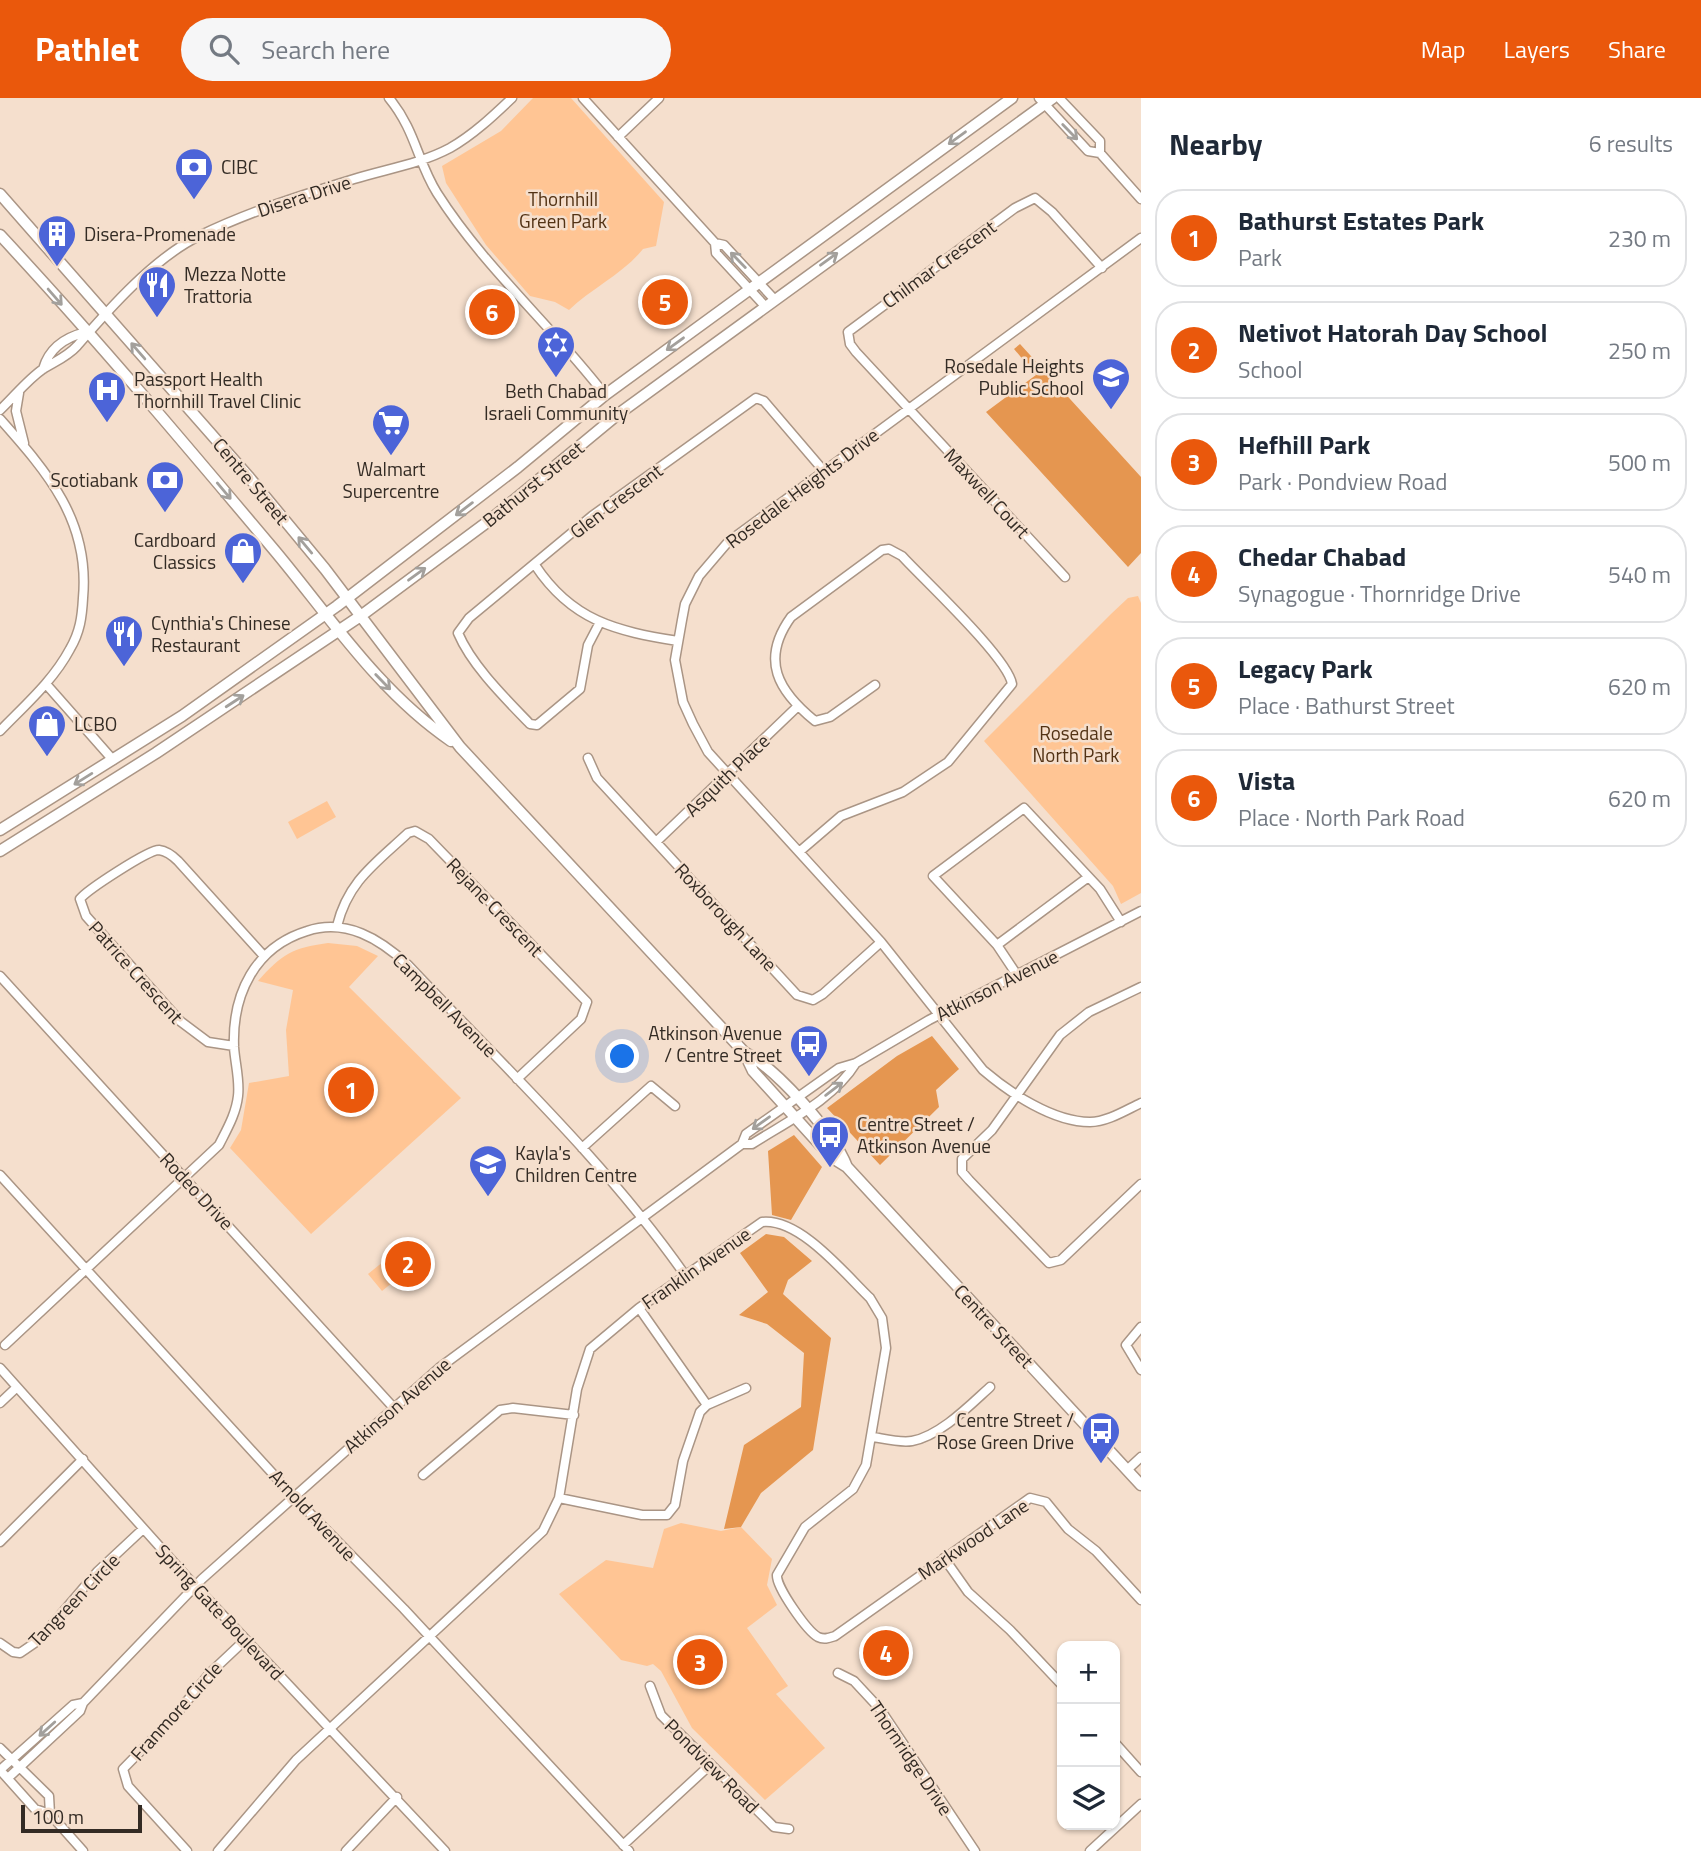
<!DOCTYPE html>
<html lang="en">
<head>
<meta charset="utf-8">
<style>
  body { margin:0; font-family:"Titillium Web",sans-serif; background:#f6f6f7; color:#1f2937 }
  .controls { position:absolute; right:21px; bottom:21px; display:grid; overflow:hidden; border-radius:14px; box-shadow:0 2px 5px #0004 }
  .controls button { width:63px; height:63px; display:grid; place-items:center; padding:0; border:0; border-bottom:2px solid #e0e1e3; background:#fff; color:#1f2937; font:35px sans-serif }
  .scale { position:absolute; left:21px; bottom:18px; width:121px; box-sizing:border-box; padding-left:7px; border:4px solid #332b24; border-top:0; font-size:19px; line-height:24px; white-space:nowrap; color:#332b24; -webkit-text-stroke:5px #f5dfcd; paint-order:stroke }
  .you { position:absolute; left:623px; top:959px; width:24px; height:24px; margin:-18px; border:5px solid #fff; border-radius:50%; background:#1a73e8; box-shadow:0 0 0 10px #1a73e833 }
  .badge { display:grid; place-items:center; width:46px; height:46px; border-radius:50%; background:#ea580c; color:#fff; font-size:23px; font-weight:700 }
  .pin { position:absolute; translate:-50% -50%; border:4px solid #fff; box-shadow:0 2px 7px #0006 }
  .list { margin:0; padding:0; list-style:none }
  h2 { display:flex; justify-content:space-between; align-items:center; height:91px; margin:0; padding:0 28px; font-size:30px }
  h2 small { font-size:23px; font-weight:400; color:#747a83 }
  .list li { display:grid; grid-template-columns:46px 1fr auto; gap:21px; align-items:center; box-sizing:border-box; height:98px; margin:0 14px 14px; padding:0 14px; border:2px solid #e0e1e3; border-radius:28px }
  .list b { display:block; font-size:26px; white-space:nowrap }
  .list p { margin:0; font-size:23px; white-space:nowrap; color:#747a83 }
  .list em { font-size:23px; font-style:normal; color:#747a83 }
  .icon { flex:none; width:38px; height:38px; fill:none; stroke:currentColor; stroke-width:2; stroke-linecap:round; stroke-linejoin:round }
  .map { position:relative; flex:none; width:1141px; height:1753px; overflow:hidden }
  header { display:flex; align-items:center; gap:42px; box-sizing:border-box; height:98px; padding:0 35px; background:#ea580c; color:#fff }
  header strong { font-size:33px }
  nav { display:flex; gap:38px; margin-inline-start:auto; font-size:24px }
  .search { width:490px; height:63px; background:#f6f6f7; display:flex; align-items:center; gap:18px; box-sizing:border-box; padding:0 24px; border-radius:38px; color:#747a83; font-size:26px }
  main { display:flex }
  aside { flex:1; background:#fff }
  .map>svg:first-child { display:block }
  .green { fill:#ffc594 }
  .water { fill:#e59650 }
  .lines { fill:none; stroke-linecap:round; stroke-linejoin:round }
  .minor-casing { stroke:#aa9585; stroke-width:11 }
  .major-casing { stroke:#aa9585; stroke-width:13 }
  .minor { stroke:#fff; stroke-width:8 }
  .major { stroke:#fff; stroke-width:10 }
  .oneway { stroke:#a3a09c }
  .labels { text-anchor:middle; stroke-width:5; stroke-linejoin:round; paint-order:stroke }
  .poi-label { font-size:19px; fill:#332b24; stroke:#f5dfcd; text-anchor:start }
  .street-label { font-size:19px; fill:#332b24; stroke:#f5dfcd }
  .park-label { font-size:19px; fill:#523214; stroke:#f5dfcd }
</style>
</head>
<body>
<header>
<strong>Pathlet</strong>
<div class="search"><svg class="icon" aria-label="search" viewBox="0 0 24 24"><circle cx="10" cy="10" r="6"/><path d="M15 15l6 6"/></svg>Search here</div>
<nav><a>Map</a><a>Layers</a><a>Share</a></nav>
</header>
<main>
<div class="map">
<svg width="1141" height="1753" viewBox="0 0 1141 1753">
  <rect width="100%" height="100%" fill="#f5dfcd"/>
  <!-- green -->
  <path class="green" d="M533,0H571L664,104L656,148L643,151C624,175 592,190 569,212L555,204L530,198L486,147L446,85L442,68L501,33Z
    M1138,498L1141,505V795L1121,806L1113,788L984,643L1111,516L1128,500Z
    M327,703L336,719L297,741L288,724Z
    M328,845L357,848L378,858L349,889L461,1000L311,1136L230,1050L241,1032L249,985L289,978L286,932L293,892L258,883C282,856 292,850 328,845Z
    M394,1155L408,1172L382,1193L368,1176Z
    M681,1425L721,1433L741,1429L772,1461L767,1487L777,1507L747,1530L788,1588L776,1596L825,1650L765,1702L692,1630L661,1573L653,1566L647,1568L621,1562L559,1496L606,1462L653,1470L664,1431Z"/>
  <!-- water -->
  <path class="water" d="M1020,246L1141,379V455L1128,469L986,314L1036,277L1014,251Z
    M932,938L959,971L936,992L939,1009L880,1067L827,1010L897,958Z
    M794,1037L822,1069L791,1122L772,1117L768,1053Z
    M766,1136L784,1139L812,1163L788,1182L783,1196L831,1240L813,1352L761,1395L741,1429L724,1431L744,1347L801,1309L804,1255L767,1226L739,1217L768,1194L740,1155Z"/>
  <g class="lines">
    <defs>
      <path id="minor" d="M389,0C416,33 417,63 437,95C484,169 552,228 605,297
        M583,0L715,145L716,155L764,207
        M1039,0L1088,53L1100,55L1141,101
        M1059,0L1100,43V55
        M618,39L659,0
        M1141,140L728,444L699,478L685,506L682,522L675,562L683,604L693,626L708,654L881,844L983,972C1010,995 1053,1024 1090,1024C1107,1024 1126,1012 1141,1005
        M715,145L724,147L774,201
        M43,271C49,250 66,239 86,234
        M19,295L16,313L24,345
        M0,312C14,299 27,282 43,271C54,264 67,259 77,248C109,211 154,160 199,138C248,114 302,97 354,81C386,71 420,66 450,50C473,37 493,18 512,0
        M0,321C48,375 90,423 83,500C82,519 80,534 70,551C53,583 25,607 0,633
        M535,467C572,523 616,533 678,543
        M1065,479L856,254L850,246L848,234L1015,110L1035,100L1052,114L1102,170
        M599,526L588,547L580,591L537,627L530,626C506,601 472,568 458,535L469,520L592,418L756,300L764,303L823,372
        M46,586L113,662
        M588,660L597,680L797,897L813,902L823,896L881,844
        M656,744L797,609
        M799,754L841,718L903,694L948,664L1012,586C1008,560 924,482 902,458L889,451L882,452L791,519C760,562 778,593 815,623L830,619L875,587
        M337,828C348,783 376,765 408,735L415,733L429,741L587,904L581,921L517,981
        M997,847L1087,780
        M1017,877L997,847L933,778L1024,710L1100,791L1121,824
        M0,878L393,1309
        M1141,889L1089,914L1060,937L992,1032L962,1061V1074L969,1082L1049,1165L1061,1162L1141,1086
        M234,948L208,944L180,923L86,818L80,801C87,792 148,752 159,752C167,753 172,757 178,763L263,857
        M742,1046H752C788,1023 834,1001 856,965
        M582,1050L651,988L675,1008
        M0,1077L294,1399L404,1511L629,1753
        M639,1210L707,1307
        M1141,1229L1126,1247L1141,1272
        M5,1247L219,1047C227,1031 236,1016 238,998C240,982 235,965 234,949C232,896 255,849 307,833C346,820 380,841 408,867C503,968 605,1063 685,1177
        M0,1270L185,1477L445,1753
        M0,1305L17,1289
        M873,1339C885,1341 900,1345 912,1343C940,1338 970,1307 990,1289
        M1127,1372L1141,1359
        M423,1377L500,1312L513,1310L574,1317
        M559,1400L642,1417H667L675,1407L683,1363L700,1314L707,1307L746,1290
        M0,1444L83,1361
        M944,1460L968,1494L1010,1532L1062,1587
        M0,1545L13,1554L20,1555L39,1542L97,1474L143,1431
        M838,1575L854,1583L880,1611L975,1753
        M650,1588L661,1617L774,1729L789,1731
        M1115,1645L1141,1674
        M0,1650L49,1698L50,1716
        M0,1672L35,1711L50,1716L83,1753
        M0,1672L73,1607L83,1605
        M8,1680L80,1613L83,1605L202,1481L439,1270L742,1046L746,1036L839,970L856,965L929,922L1141,813
        M623,1747L710,1667
        M187,1753L128,1688L123,1671L173,1620L210,1575L245,1542
        M218,1753L296,1662L543,1433L559,1400L577,1291L590,1251L639,1210L762,1124C800,1120 844,1175 870,1200L882,1220L886,1250L866,1367L853,1391L805,1429L777,1477C776,1489 807,1533 818,1539C824,1542 829,1540 835,1538L1030,1400L1046,1404L1068,1431L1096,1453L1141,1502
        M346,1753L397,1699
        M1090,1753L1141,1706"/>
      <path id="major" d="M0,96L248,378L325,471L460,649L744,954C777,971 834,1035 847,1069
        M0,137C95,239 185,346 275,453C330,519 379,594 451,643
        M0,732L182,618L337,508L518,369L605,297L1012,0
        M0,753L156,655L362,517L490,422L617,317L1053,0
        M744,954L753,973L831,1059L847,1069L1141,1387"/>
    </defs>
    <!-- minor casing -->
    <use href="#minor" class="minor-casing"/>
    <!-- major casing -->
    <use href="#major" class="major-casing"/>
    <!-- minor -->
    <use href="#minor" class="minor"/>
    <!-- major -->
    <use href="#major" class="major"/>
  </g>
  <!-- one-way arrows -->
  <defs><path id="oneway-shaft" d="M-6 0H5M1.5-3L5.5 0L1.5 3" fill="none" stroke-width="1.6" stroke-linecap="round" stroke-linejoin="round" transform="scale(1.75)"/></defs>
  <g class="oneway">
    <use href="#oneway-shaft" transform="translate(1070 34) rotate(46)"/>
    <use href="#oneway-shaft" transform="translate(957 40) rotate(144)"/>
    <use href="#oneway-shaft" transform="translate(829 161) rotate(-36)"/>
    <use href="#oneway-shaft" transform="translate(738 162) rotate(-134)"/>
    <use href="#oneway-shaft" transform="translate(55 199) rotate(49)"/>
    <use href="#oneway-shaft" transform="translate(675 246) rotate(144)"/>
    <use href="#oneway-shaft" transform="translate(138 253) rotate(-131)"/>
    <use href="#oneway-shaft" transform="translate(224 393) rotate(50)"/>
    <use href="#oneway-shaft" transform="translate(464 411) rotate(143)"/>
    <use href="#oneway-shaft" transform="translate(305 447) rotate(-130)"/>
    <use href="#oneway-shaft" transform="translate(417 476) rotate(-36)"/>
    <use href="#oneway-shaft" transform="translate(383 584) rotate(46)"/>
    <use href="#oneway-shaft" transform="translate(235 603) rotate(-33)"/>
    <use href="#oneway-shaft" transform="translate(83 681) rotate(148)"/>
    <use href="#oneway-shaft" transform="translate(834 991) rotate(-37)"/>
    <use href="#oneway-shaft" transform="translate(761 1025) rotate(144)"/>
    <use href="#oneway-shaft" transform="translate(47 1631) rotate(138)"/>
  </g>
  <!-- icons -->
  <defs>
    <symbol id="bank-pin" viewBox="-11 -11 22 30"><path d="M0 17L-7.5 6A9.5 9.5 0 1 1 7.5 6Z" fill="#4c64d8" stroke="#f5dfcd"/><path d="M-6-4H6V4H-6ZM0-2.3a2.3 2.3 0 1 0 0 4.6a2.3 2.3 0 1 0 0-4.6Z" fill="#fff"/></symbol>
    <symbol id="building-pin" viewBox="-11 -11 22 30"><path d="M0 17L-7.5 6A9.5 9.5 0 1 1 7.5 6Z" fill="#4c64d8" stroke="#f5dfcd"/><path d="M-4-6H4V6H1V3H-1V6H-4ZM-2.5-4.3h1.7v1.8h-1.7ZM.8-4.3h1.7v1.8H.8ZM-2.5-1h1.7V.8h-1.7ZM.8-1h1.7V.8H.8Z" fill="#fff"/></symbol>
    <symbol id="restaurant-pin" viewBox="-11 -11 22 30"><path d="M0 17L-7.5 6A9.5 9.5 0 1 1 7.5 6Z" fill="#4c64d8" stroke="#f5dfcd"/><path d="M-5-6h1v4h1v-4h1v4h1v-4h1v5L-1.5 .5V6h-2V.5L-5-1ZM5-6V6H3V1.5H1.5Q1.5-4 5-6Z" fill="#fff"/></symbol>
    <symbol id="synagogue-pin" viewBox="-11 -11 22 30"><path d="M0 17L-7.5 6A9.5 9.5 0 1 1 7.5 6Z" fill="#4c64d8" stroke="#f5dfcd"/><path d="M0-6.5L5.6 3.2H-5.6ZM0 6.5L5.6-3.2H-5.6Z" fill="#fff"/></symbol>
    <symbol id="school-pin" viewBox="-11 -11 22 30"><path d="M0 17L-7.5 6A9.5 9.5 0 1 1 7.5 6Z" fill="#4c64d8" stroke="#f5dfcd"/><path d="M0-5L7-2L0 1L-7-2ZM-4 1L0 2.5L4 1V4Q0 6-4 4Z" fill="#fff"/></symbol>
    <symbol id="hospital-pin" viewBox="-11 -11 22 30"><path d="M0 17L-7.5 6A9.5 9.5 0 1 1 7.5 6Z" fill="#4c64d8" stroke="#f5dfcd"/><path d="M-5-5h3v3.5h4V-5h3V5h-3V1.5h-4V5h-3Z" fill="#fff"/></symbol>
    <symbol id="supermarket-pin" viewBox="-11 -11 22 30"><path d="M0 17L-7.5 6A9.5 9.5 0 1 1 7.5 6Z" fill="#4c64d8" stroke="#f5dfcd"/><path d="M-6-5.5h2.5l.6 2H6L4.5 2H-2.5L-4.4-4H-6ZM-1.5 3.2a1.3 1.3 0 1 0 .1 0ZM3 3.2a1.3 1.3 0 1 0 .1 0Z" fill="#fff"/></symbol>
    <symbol id="shop-pin" viewBox="-11 -11 22 30"><path d="M0 17L-7.5 6A9.5 9.5 0 1 1 7.5 6Z" fill="#4c64d8" stroke="#f5dfcd"/><path d="M-5-2.5h2.3a2.7 3.5 0 0 1 5.4 0H5L5.5 6h-11ZM-1.5-2.5h3a1.5 2.3 0 0 0-3 0Z" fill="#fff"/></symbol>
    <symbol id="bus-pin" viewBox="-11 -11 22 30"><path d="M0 17L-7.5 6A9.5 9.5 0 1 1 7.5 6Z" fill="#4c64d8" stroke="#f5dfcd"/><path d="M-5-6H5V4H4V6H2V4H-2V6H-4V4H-5ZM-3.5-4V0h7V-4ZM-3.5 1.2v1.5H-2V1.2ZM2 1.2v1.5H3.5V1.2Z" fill="#fff"/></symbol>
  </defs>
  <g fill-rule="evenodd">
    <use href="#bank-pin" x="172" y="47" width="44" height="60"/>
    <use href="#building-pin" x="35" y="114" width="44" height="60"/>
    <use href="#restaurant-pin" x="135" y="165" width="44" height="60"/>
    <use href="#synagogue-pin" x="534" y="225" width="44" height="60"/>
    <use href="#school-pin" x="1089" y="257" width="44" height="60"/>
    <use href="#hospital-pin" x="85" y="270" width="44" height="60"/>
    <use href="#supermarket-pin" x="369" y="303" width="44" height="60"/>
    <use href="#bank-pin" x="143" y="360" width="44" height="60"/>
    <use href="#shop-pin" x="221" y="431" width="44" height="60"/>
    <use href="#restaurant-pin" x="102" y="514" width="44" height="60"/>
    <use href="#shop-pin" x="25" y="604" width="44" height="60"/>
    <use href="#bus-pin" x="787" y="924" width="44" height="60"/>
    <use href="#bus-pin" x="808" y="1015" width="44" height="60"/>
    <use href="#school-pin" x="466" y="1044" width="44" height="60"/>
    <use href="#bus-pin" x="1079" y="1311" width="44" height="60"/>
  </g>
  <g class="labels">
    <!-- poi labels -->
    <g class="poi-label">
      <text x="221" y="76">CIBC</text>
      <text x="84" y="143">Disera-Promenade</text>
      <text x="184" y="183">Mezza Notte<tspan x="184" dy="22">Trattoria</tspan></text>
      <text x="1084" y="275" text-anchor="end">Rosedale Heights<tspan x="1084" dy="22">Public School</tspan></text>
      <text x="134" y="288">Passport Health<tspan x="134" dy="22">Thornhill Travel Clinic</tspan></text>
      <text x="556" y="300" text-anchor="middle">Beth Chabad<tspan x="556" dy="22">Israeli Community</tspan></text>
      <text x="391" y="378" text-anchor="middle">Walmart<tspan x="391" dy="22">Supercentre</tspan></text>
      <text x="138" y="389" text-anchor="end">Scotiabank</text>
      <text x="216" y="449" text-anchor="end">Cardboard<tspan x="216" dy="22">Classics</tspan></text>
      <text x="151" y="532">Cynthia's Chinese<tspan x="151" dy="22">Restaurant</tspan></text>
      <text x="74" y="633">LCBO</text>
      <text x="782" y="942" text-anchor="end">Atkinson Avenue<tspan x="782" dy="22">/ Centre Street</tspan></text>
      <text x="857" y="1033">Centre Street /<tspan x="857" dy="22">Atkinson Avenue</tspan></text>
      <text x="515" y="1062">Kayla's<tspan x="515" dy="22">Children Centre</tspan></text>
      <text x="1074" y="1329" text-anchor="end">Centre Street /<tspan x="1074" dy="22">Rose Green Drive</tspan></text>
    </g>
    <!-- street labels -->
    <g class="street-label">
      <text transform="translate(304 98) rotate(-18)" y="7">Disera Drive</text>
      <text transform="translate(939 166) rotate(-36)" y="7">Chilmar Crescent</text>
      <text transform="translate(251 383) rotate(50)" y="7">Centre Street</text>
      <text transform="translate(533 386) rotate(-39)" y="7">Bathurst Street</text>
      <text transform="translate(802 390) rotate(-37)" y="7">Rosedale Heights Drive</text>
      <text transform="translate(987 395) rotate(47)" y="7">Maxwell Court</text>
      <text transform="translate(616 403) rotate(-37)" y="7">Glen Crescent</text>
      <text transform="translate(727 677) rotate(-44)" y="7">Asquith Place</text>
      <text transform="translate(495 809) rotate(46)" y="7">Rejane Crescent</text>
      <text transform="translate(726 819) rotate(47)" y="7">Roxborough Lane</text>
      <text transform="translate(136 874) rotate(48)" y="7">Patrice Crescent</text>
      <text transform="translate(997 887) rotate(-27)" y="7">Atkinson Avenue</text>
      <text transform="translate(445 907) rotate(45)" y="7">Campbell Avenue</text>
      <text transform="translate(197 1093) rotate(47)" y="7">Rodeo Drive</text>
      <text transform="translate(696 1170) rotate(-35)" y="7">Franklin Avenue</text>
      <text transform="translate(994 1228) rotate(47)" y="7">Centre Street</text>
      <text transform="translate(397 1307) rotate(-41)" y="7">Atkinson Avenue</text>
      <text transform="translate(313 1417) rotate(47)" y="7">Arnold Avenue</text>
      <text transform="translate(973 1441) rotate(-34)" y="7">Markwood Lane</text>
      <text transform="translate(74 1502) rotate(-46)" y="7">Tangreen Circle</text>
      <text transform="translate(220 1514) rotate(47)" y="7">Spring Gate Boulevard</text>
      <text transform="translate(176 1613) rotate(-48)" y="7">Franmore Circle</text>
      <text transform="translate(911 1660) rotate(56)" y="7">Thornridge Drive</text>
      <text transform="translate(712 1668) rotate(45)" y="7">Pondview Road</text>
    </g>
    <!-- park labels -->
    <g class="park-label">
      <text x="563" y="108">Thornhill<tspan x="563" dy="22">Green Park</tspan></text>
      <text x="1076" y="642">Rosedale<tspan x="1076" dy="22">North Park</tspan></text>
    </g>
  </g>
</svg>
<div class="controls">
<button>+</button>
<button>−</button>
<button><svg class="icon" aria-label="layers" viewBox="0 0 24 24"><path d="M12 4l9 5-9 5-9-5zM3 14l9 5 9-5"/></svg></button>
</div>
<div class="scale">100 m</div>
<div class="you"></div>
<div class="pin badge" style="left:351px;top:992px">1</div>
<div class="pin badge" style="left:408px;top:1166px">2</div>
<div class="pin badge" style="left:700px;top:1564px">3</div>
<div class="pin badge" style="left:886px;top:1555px">4</div>
<div class="pin badge" style="left:665px;top:204px">5</div>
<div class="pin badge" style="left:492px;top:214px">6</div>
</div>
<aside>
<h2>Nearby<small>6 results</small></h2>
<ul class="list">
<li><span class="badge">1</span><div><b>Bathurst Estates Park</b><p>Park</p></div><em>230 m</em></li>
<li><span class="badge">2</span><div><b>Netivot Hatorah Day School</b><p>School</p></div><em>250 m</em></li>
<li><span class="badge">3</span><div><b>Hefhill Park</b><p>Park · Pondview Road</p></div><em>500 m</em></li>
<li><span class="badge">4</span><div><b>Chedar Chabad</b><p>Synagogue · Thornridge Drive</p></div><em>540 m</em></li>
<li><span class="badge">5</span><div><b>Legacy Park</b><p>Place · Bathurst Street</p></div><em>620 m</em></li>
<li><span class="badge">6</span><div><b>Vista</b><p>Place · North Park Road</p></div><em>620 m</em></li>
</ul>
</aside>
</main>
</body>
</html>
